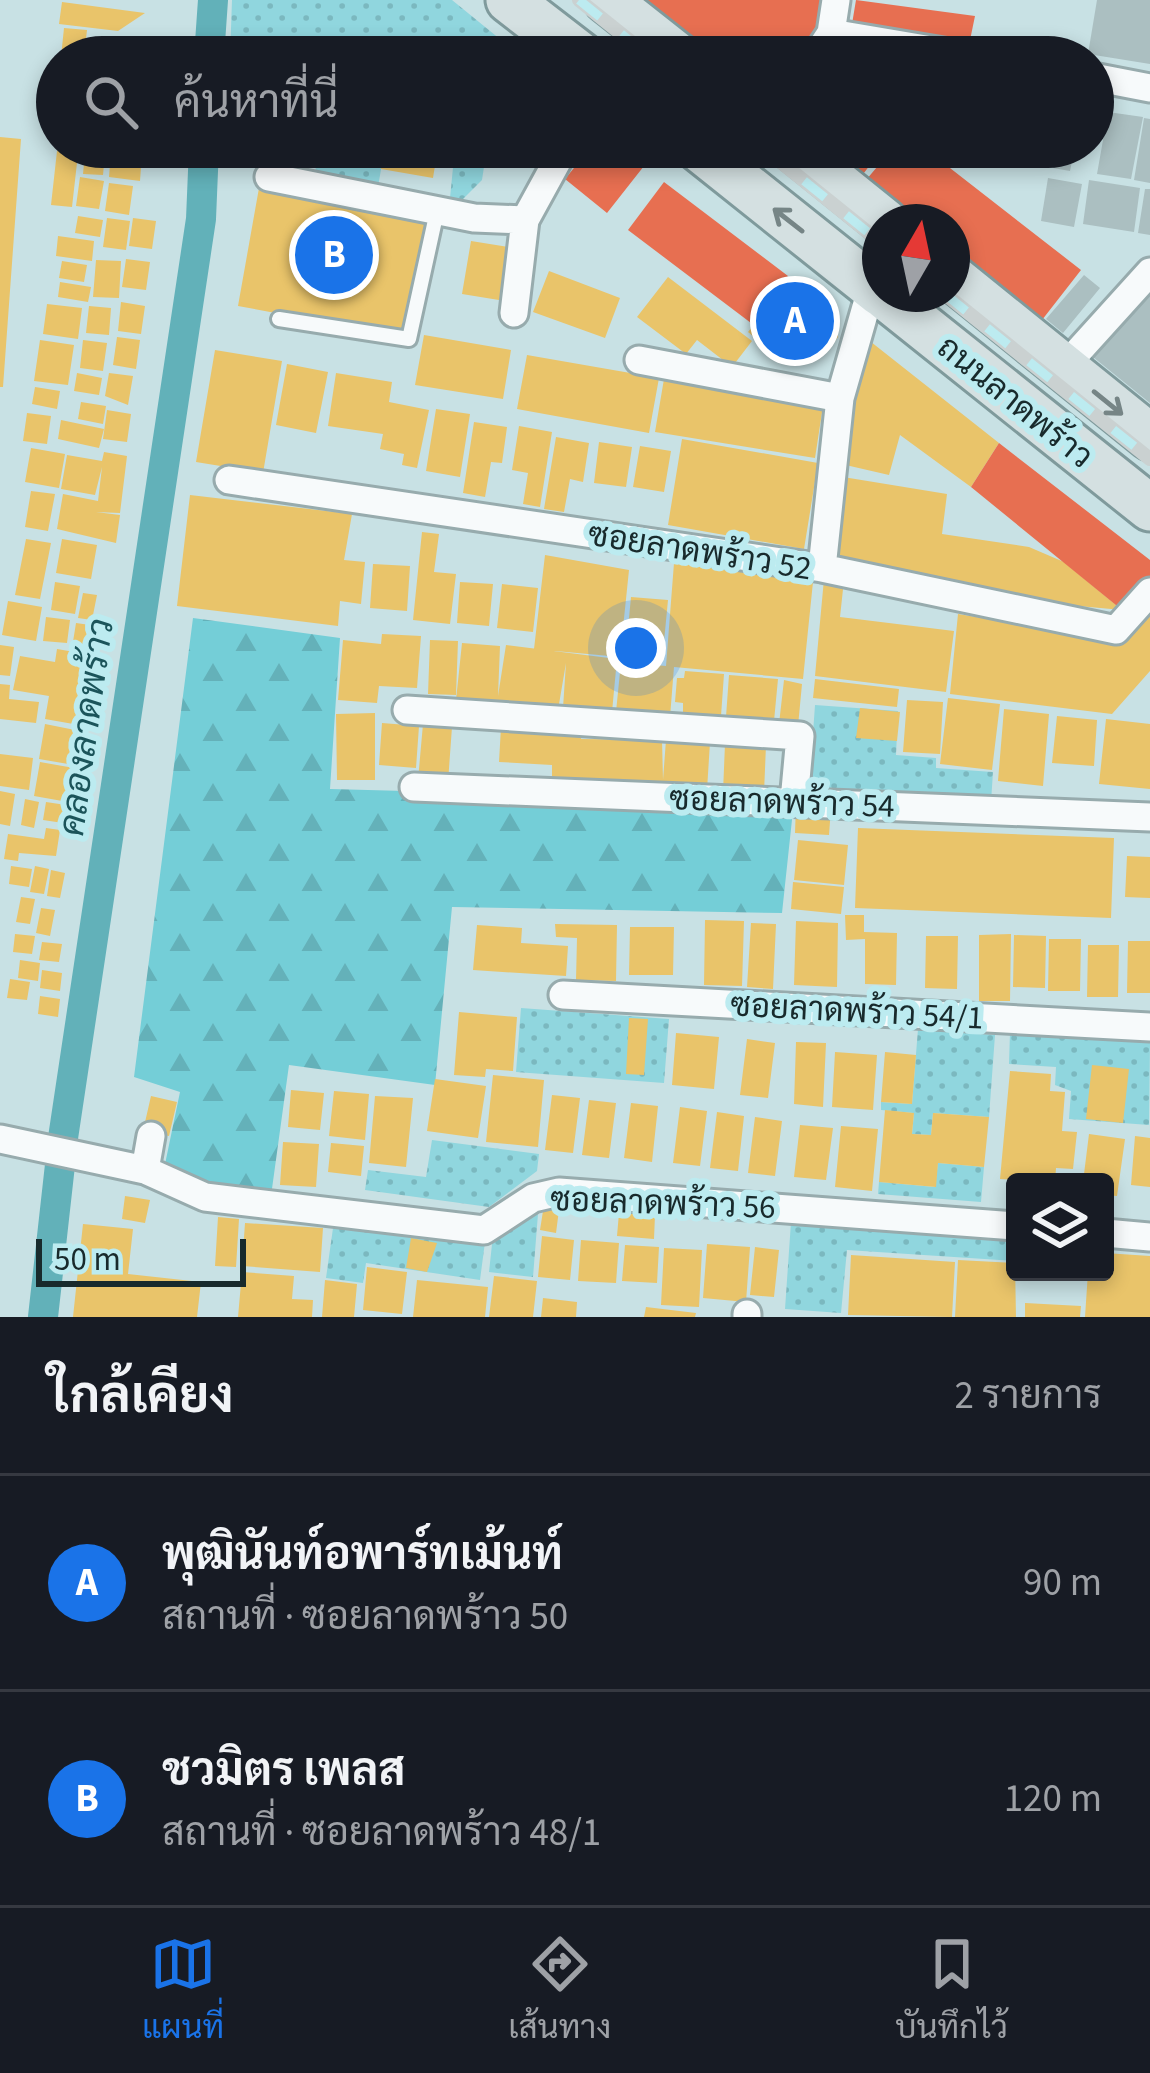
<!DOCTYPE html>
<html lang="th">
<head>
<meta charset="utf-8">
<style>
  body { margin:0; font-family:"Source Sans 3",Sarabun,sans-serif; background:#20242c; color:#f1f3f6 }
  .controls { position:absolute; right:36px; bottom:36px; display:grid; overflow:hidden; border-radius:12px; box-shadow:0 6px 18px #0003 }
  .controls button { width:108px; height:108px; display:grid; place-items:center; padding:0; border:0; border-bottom:3px solid #363941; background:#171b24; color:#f1f3f6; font:60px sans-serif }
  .compass { position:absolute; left:862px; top:204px; width:108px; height:108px; border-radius:50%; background:#171b24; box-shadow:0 6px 18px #0003; rotate:9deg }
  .scale { position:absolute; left:36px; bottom:30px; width:210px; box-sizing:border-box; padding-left:12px; border:6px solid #182a2c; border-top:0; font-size:33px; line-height:42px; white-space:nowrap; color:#182a2c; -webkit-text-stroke:9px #bcebf0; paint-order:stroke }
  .you { position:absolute; left:636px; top:648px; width:42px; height:42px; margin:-30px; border:9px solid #fff; border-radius:50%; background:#1a73e8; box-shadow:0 0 0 18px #1a73e833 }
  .badge { display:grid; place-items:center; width:78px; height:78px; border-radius:50%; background:#1a73e8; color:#fff; font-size:39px; font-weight:700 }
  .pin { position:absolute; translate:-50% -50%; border:6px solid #fff; box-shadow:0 3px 12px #0006 }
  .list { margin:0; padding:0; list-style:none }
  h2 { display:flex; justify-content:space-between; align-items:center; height:156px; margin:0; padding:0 48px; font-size:51px }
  h2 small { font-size:39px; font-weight:400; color:#9ea1a6 }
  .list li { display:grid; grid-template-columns:78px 1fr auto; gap:36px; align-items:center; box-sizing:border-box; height:216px; padding:0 48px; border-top:3px solid #363941 }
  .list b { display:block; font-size:45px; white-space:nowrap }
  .list p { margin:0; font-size:39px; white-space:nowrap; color:#9ea1a6 }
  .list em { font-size:39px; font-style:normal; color:#9ea1a6 }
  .icon { flex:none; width:66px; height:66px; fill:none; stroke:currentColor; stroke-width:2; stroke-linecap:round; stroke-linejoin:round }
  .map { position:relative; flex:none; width:1150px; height:1317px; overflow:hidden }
  .search { position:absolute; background:#171b24; box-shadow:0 6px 18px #0003; left:36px; right:36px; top:36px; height:132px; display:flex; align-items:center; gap:30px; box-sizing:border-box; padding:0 42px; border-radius:66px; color:#9ea1a6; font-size:45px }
  .sheet { height:588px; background:#171b24 }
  nav { display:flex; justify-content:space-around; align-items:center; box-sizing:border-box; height:168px; border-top:3px solid #363941; background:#171b24; font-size:33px; color:#9ea1a6 }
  nav a { display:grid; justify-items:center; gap:6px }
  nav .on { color:#1a73e8 }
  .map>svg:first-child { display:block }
  .forest { fill:url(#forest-firs) }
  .park { fill:url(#park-dots) }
  .homes { fill:#e9c46a }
  .shops { fill:#e76f51 }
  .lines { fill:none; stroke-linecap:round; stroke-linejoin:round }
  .canal { stroke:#62b1b9; stroke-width:30 }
  .building { fill:#abbfc1 }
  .lane-casing { stroke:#97abad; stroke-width:20 }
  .street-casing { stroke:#97abad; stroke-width:33 }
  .primary-casing { stroke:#7f9a9c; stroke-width:51 }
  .lane { stroke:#f7fafb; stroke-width:14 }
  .street { stroke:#f7fafb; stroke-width:27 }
  .primary { stroke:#d4e0e1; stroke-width:45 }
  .rail-casing { stroke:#cad1d1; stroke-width:14 }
  .rail { stroke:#bcebf0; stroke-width:9; stroke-dasharray:27; stroke-linecap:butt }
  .oneway { stroke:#768586 }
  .labels { text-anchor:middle; stroke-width:12; stroke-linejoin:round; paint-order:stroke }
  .street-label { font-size:33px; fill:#182a2c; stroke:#bcebf0 }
  .water-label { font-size:36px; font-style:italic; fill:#1b545a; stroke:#bcebf0 }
</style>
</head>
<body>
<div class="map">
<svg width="1150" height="1317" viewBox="0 0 1150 1317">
  <defs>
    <pattern id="forest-firs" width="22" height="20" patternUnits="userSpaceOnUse" patternTransform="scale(3)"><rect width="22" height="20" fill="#74ced7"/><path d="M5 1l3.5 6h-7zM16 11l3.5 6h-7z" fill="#64b1b9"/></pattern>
    <pattern id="park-dots" width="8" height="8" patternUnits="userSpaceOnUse" patternTransform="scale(3)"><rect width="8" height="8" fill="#90d6de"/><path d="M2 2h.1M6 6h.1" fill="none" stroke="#7bb8bf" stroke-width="1.8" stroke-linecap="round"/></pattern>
  </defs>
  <rect width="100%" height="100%" fill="#c8e1e4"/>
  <!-- forest -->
  <path class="forest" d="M193,618L340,638L330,789L794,801L782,913L452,907L435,1085L289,1065L271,1196L206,1187L164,1169L180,1092L134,1077Z"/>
  <!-- park -->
  <path class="park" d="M232,0H452L522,57H330V47L260,39L257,57H230Z
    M318,147H385L376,198L314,184Z
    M455,147H487L482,180L460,202L450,198Z
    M815,705L898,711L896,755L936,758V768L993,772L991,802L809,789Z
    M521,1008L669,1019L664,1083L516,1072Z
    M918,1029L995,1035L989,1117L933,1113L931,1135L912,1134L914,1113L881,1110V1102L912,1104Z
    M1010,1032L1150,1042L1149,1125L1069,1119L1071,1091L1055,1085L1056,1067L1009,1064Z
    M432,1140L539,1154L537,1171L489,1207L365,1190L368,1170L426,1177Z
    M938,1163L984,1167L981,1202L878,1194L879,1182L935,1187Z
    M538,1214L533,1277L489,1272L493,1235Z
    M334,1221L485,1242L480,1280L366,1263L363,1283L326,1278Z
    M791,1222L1015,1237V1261L847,1250L841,1313L785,1309Z"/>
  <!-- homes -->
  <path class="homes" d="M62,2L145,13L118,31L59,24Z
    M64,28L87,30L84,57H61Z
    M89,40L112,43L110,57H87Z
    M0,137L21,139L3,387H0Z
    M385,147H438L433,178L381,169Z
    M57,151L78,154L72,207L51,205Z
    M111,151L142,153L140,181L109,177Z
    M85,153L105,154L103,175L83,174Z
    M80,177L104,181L99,209L76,206Z
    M109,183L133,186L129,215L105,211Z
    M259,188L427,222L404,337L238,306Z
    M78,216L103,220L100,237L75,233Z
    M107,218L130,221L126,250L103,247Z
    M133,218L156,221L152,249L129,246Z
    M58,236L94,241L92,261L56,256Z
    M471,241L514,248L505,301L462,294Z
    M126,259L150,262L146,290L122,287Z
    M96,260L121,261L119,298L93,297Z
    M62,261L87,265L84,282L59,278Z
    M549,271L620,298L605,338L533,312Z
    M668,277L752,341L732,367L697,340L686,354L637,317Z
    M792,278L831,310L838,337L825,353L810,340L789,365L748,332Z
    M60,282L91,287L88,302L58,297Z
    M121,302L145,306L141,334L118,331Z
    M47,304L82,308L78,339L43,334Z
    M89,306L111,308L109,335L86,333Z
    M424,335L511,350L503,399L415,385Z
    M117,337L140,340L136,369L113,365Z
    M866,338L999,443L971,487L900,435L889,475L837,463Z
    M40,340L74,345L68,385L34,381Z
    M83,340L107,343L103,371L80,368Z
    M215,350L282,361L263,473L196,462Z
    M527,355L659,378L649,433L517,409Z
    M287,364L328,372L316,433L276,425Z
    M77,373L102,378L99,395L74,391Z
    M109,373L133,376L128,405L105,396Z
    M336,373L392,382L389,402L429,410L417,468L402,465L404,454L380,449L383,434L328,426Z
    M664,379L823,406L815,458L655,432Z
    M35,387L60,391L57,409L32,404Z
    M81,402L106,406L103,424L78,419Z
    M436,409L470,414L460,477L426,471Z
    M107,410L131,414L127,442L103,439Z
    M27,413L51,416L47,444L23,441Z
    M61,420L104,429L99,448L58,439Z
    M474,422L507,427L502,463L491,462L485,497L463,493Z
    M519,426L552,432L540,507L523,504L528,473L512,470Z
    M556,437L589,443L583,482L570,479L564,512L544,509Z
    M682,439L818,463L804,549L668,525Z
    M599,442L632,447L626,487L594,483Z
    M640,446L671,451L664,492L633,487Z
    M31,448L65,454L59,488L25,482Z
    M104,452L127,456L120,513L96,512L120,515L116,543L57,529L63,494L98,501L102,467L95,495L61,489L67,455L102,461Z
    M837,476L947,494L942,534L1029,547L1064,562L1122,610L1046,603L966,582L825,560Z
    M31,491L55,494L48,531L25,527Z
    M190,495L352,514L344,560L365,562L361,604L340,601L338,626L177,606Z
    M422,532L439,534L434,572L456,574L450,624L413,620Z
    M26,539L51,543L40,599L15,595Z
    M62,539L97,545L91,579L56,573Z
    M545,555L629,570L620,657L534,649Z
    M674,563L813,582L803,679L674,667L670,717L616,712L621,662L666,666Z
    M373,564L410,566L407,611L370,608Z
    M824,579L844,580L840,617L954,631L946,692L815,676Z
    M55,582L80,586L75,614L51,610Z
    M460,582L493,584L489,626L457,623Z
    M502,584L538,588L533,632L497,628Z
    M83,593L97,595L92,620L78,618Z
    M631,597L668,600L663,652L626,649Z
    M8,601L42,607L36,641L2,635Z
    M1150,606V671L1112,714L950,694L958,614L1119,641Z
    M46,617L70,620L67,643L43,641Z
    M76,623L90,625L86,651L72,648Z
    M382,634L421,636L417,688L379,686L377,703L338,700L343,640L381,644Z
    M430,640L458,641L456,695L428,694Z
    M462,643L500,646L498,696L506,645L617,659L612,712L563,708L566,663L558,710L456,700Z
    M0,645L14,647L10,676L0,675Z
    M57,649L92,655L79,725L45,719L49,696L13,690L20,656L55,662Z
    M685,671L724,674L721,716L683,713V703L675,702L677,678H684Z
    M729,675L778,679L774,721L726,717Z
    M815,679L899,689L897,707L813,698Z
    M784,680L802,684L798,726L779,724Z
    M0,684L10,685L9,699L39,702L36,723L0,719Z
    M948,698L1000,704L992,770L940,764Z
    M907,700L943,702L940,754L903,752Z
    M860,708L900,712L897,741L856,738Z
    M1004,709L1049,714L1043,786L998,781Z
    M375,713V780H337L336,714Z
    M1057,716L1097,720L1094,766L1052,763Z
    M1106,719L1150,724V789L1099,784Z
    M382,723L419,726L416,768L379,765Z
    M45,724L80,731L74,765L39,759Z
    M423,724L452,727L448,782L418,780Z
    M501,727L582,729L581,739L662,740L663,780L666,740L710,742L707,790L552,787V765L499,762Z
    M725,744L766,745L764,793L723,792Z
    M0,754L33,758L29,790L0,786Z
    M40,762L74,768L68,802L34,796Z
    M0,791L15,794L10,826L0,824Z
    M25,799L39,802L34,828L21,825Z
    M46,802L66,805L63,823L43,820Z
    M796,805L831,808L829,835L795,833Z
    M46,828L60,830L56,856L19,853L18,861L4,859L8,834L44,839Z
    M858,828L1114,838L1111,918L855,908Z
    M798,840L848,845L844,885L794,880Z
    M1127,856L1150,857V898L1125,897Z
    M11,866L32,869L29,887L9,884Z
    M35,866L49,869L44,894L30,892Z
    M51,870L65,873L60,898L47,896Z
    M793,882L844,887L841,914L791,909Z
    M21,897L35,899L30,924L16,922Z
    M41,908L55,910L50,936L36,933Z
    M845,915H864V932L897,933L896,985L865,984V939L846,940Z
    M705,920L744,921L742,986L704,985Z
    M796,921L838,923L837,987L794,985Z
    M751,923L776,924L773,989L747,987Z
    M555,924L617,925L616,981L576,980L577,938L556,937Z
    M477,925L522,928L521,943L568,946L566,976L473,970Z
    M630,927H674L673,975H629Z
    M15,934L35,936L32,954L13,952Z
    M1011,934L1010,1001H979V935Z
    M1014,935L1046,936L1045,988L1013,987Z
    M926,936H958L957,989L925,988Z
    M1049,939H1081L1080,991H1048Z
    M1128,941H1150V993H1127Z
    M42,942L62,944L59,962L39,960Z
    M1088,945H1119L1118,997H1087Z
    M20,960L40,963L38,981L18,978Z
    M42,970L62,973L60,991L40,988Z
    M10,979L30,982L27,1000L7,998Z
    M40,996L60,999L58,1017L38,1014Z
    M459,1012L517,1017L513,1071L486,1069L485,1077L454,1075Z
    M629,1018L648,1019L644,1075L626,1074Z
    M676,1033L719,1037L714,1089L672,1085Z
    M747,1039L775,1043L768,1098L740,1095Z
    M796,1042L826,1043L823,1107L794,1104Z
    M835,1052L877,1055L873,1110L832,1107Z
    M885,1052L916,1055L912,1104L881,1102Z
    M1092,1065L1129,1069L1123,1123L1086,1119Z
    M1010,1071L1051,1074L1050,1091L1065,1092L1062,1131L1077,1132L1073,1169L1056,1168L1055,1182L1000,1179Z
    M493,1075L544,1080L538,1147L486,1142Z
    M435,1079L486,1086L478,1138L427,1131Z
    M291,1090L324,1093L320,1130L288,1127Z
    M334,1091L369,1094L365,1140L329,1136Z
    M552,1095L580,1098L573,1153L545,1150Z
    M151,1096L177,1102L169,1136L143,1131Z
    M375,1096L413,1098L406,1167L369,1163Z
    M589,1100L616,1103L609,1158L582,1155Z
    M631,1103L658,1106L652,1162L624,1158Z
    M680,1107L707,1111L700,1166L673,1163Z
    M885,1110L914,1113L912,1134L931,1135L933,1113L989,1117L984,1167L938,1163L936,1187L879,1182Z
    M717,1112L744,1116L738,1171L710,1168Z
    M755,1117L782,1121L775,1176L748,1173Z
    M800,1125L833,1128L826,1180L794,1177Z
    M841,1126L878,1129L872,1191L835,1187Z
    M1089,1134L1125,1139L1117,1196L1105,1195V1182H1083Z
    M1135,1136L1150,1138V1187L1131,1185Z
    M283,1142L319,1144L316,1187L280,1185Z
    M331,1143L364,1146L361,1176L328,1172Z
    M125,1196L150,1200L145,1223L122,1219Z
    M560,1202L556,1233L540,1230L543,1211Z
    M619,1213L655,1215L654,1239L617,1236Z
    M218,1217L239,1219L236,1267L215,1266Z
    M245,1223L323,1228L320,1272L242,1266Z
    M83,1224L133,1229L128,1274L201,1282L197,1317H73Z
    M542,1236L574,1240L570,1280L538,1277Z
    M411,1238L437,1243L427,1272L406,1268Z
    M581,1240L619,1243L616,1283L578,1281Z
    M707,1244L750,1247L746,1302L703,1298Z
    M625,1245L659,1247L657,1283L622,1281Z
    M755,1247L779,1250L774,1297L750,1295Z
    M664,1248L702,1250L699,1307L661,1305Z
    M1105,1253L1150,1256V1317H1085L1088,1272H1105Z
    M851,1255L955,1262L952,1317L848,1315Z
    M958,1260L1015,1263L1016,1317H955Z
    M367,1267L407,1272L402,1314L363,1310Z
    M242,1272L294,1276L292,1299L313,1300L312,1317H238Z
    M494,1276L537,1281L533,1317H489Z
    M325,1280L357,1284L354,1317H322Z
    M417,1280L488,1287L485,1317H413Z
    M543,1298L577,1302L576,1317H541Z
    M1025,1303L1081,1306L1080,1317H1025Z
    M646,1307L696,1313L695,1317H644Z"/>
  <!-- shops -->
  <path class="shops" d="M643,0H822L816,31L796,57H715Z
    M856,0L975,16L969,45L852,24Z
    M591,147H620L644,166L607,213L565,179Z
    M838,147H884L860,178L831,156Z
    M894,147H923L1081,270L1042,320L952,249V222H918L866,180Z
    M664,182L788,276L751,323L628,230Z
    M999,443L1150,560V577L1122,610L971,487Z"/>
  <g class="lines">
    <!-- canal -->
    <path class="canal" d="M209,57L213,0
      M43,1317L63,1138L201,219L204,147"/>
  </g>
  <!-- building -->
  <path class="building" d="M1097,0H1150V64L1088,54Z
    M1108,112L1143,117L1131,179L1097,174Z
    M1144,118L1150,119V183L1134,180Z
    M1057,147H1075L1070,171L1053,168Z
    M1048,178L1082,184L1074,227L1041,221Z
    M1089,180L1140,188L1134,232L1083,224Z
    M1145,189H1150V235L1138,233Z
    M1084,275L1100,288L1063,333L1046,319Z
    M1150,281V403L1088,353Z"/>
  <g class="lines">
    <defs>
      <path id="lane" d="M279,319L409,339L437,211"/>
      <path id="street" d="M831,33L973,57
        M815,57L831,33L836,0
        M1093,77L1150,88
        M269,177L474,218L525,220L565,147
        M514,313L525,220
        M639,360L840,398
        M1064,367L1150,272
        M229,480L822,568L1116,630L1150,592
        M822,568L840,398L872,286
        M407,710L800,736L794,801
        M414,787L1150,817
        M563,995L1150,1027
        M151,1136L145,1170L205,1197L484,1230L533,1198L559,1192L1015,1226
        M0,1139L145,1170
        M1105,1233L1150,1237
        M747,1317V1314"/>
      <path id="primary" d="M509,0L583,57
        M607,0L679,57
        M697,147L880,293
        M792,147L885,222
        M952,277L1150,437
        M882,294L1150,508"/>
    </defs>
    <!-- lane casing -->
    <use href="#lane" class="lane-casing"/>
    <!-- street casing -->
    <use href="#street" class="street-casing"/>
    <!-- primary casing -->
    <use href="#primary" class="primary-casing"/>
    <!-- lane -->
    <use href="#lane" class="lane"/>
    <!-- street -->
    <use href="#street" class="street"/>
    <!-- primary -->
    <use href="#primary" class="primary"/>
    <defs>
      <path id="rail" d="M579,0L650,57
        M762,147L880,242
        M945,294L1150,459"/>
    </defs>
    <!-- rail casing -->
    <use href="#rail" class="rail-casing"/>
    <!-- rail -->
    <use href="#rail" class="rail"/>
  </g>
  <!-- one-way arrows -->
  <defs><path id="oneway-shaft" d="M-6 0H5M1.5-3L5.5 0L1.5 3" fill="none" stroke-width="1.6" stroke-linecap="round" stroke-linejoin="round" transform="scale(3)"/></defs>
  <g class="oneway">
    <use href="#oneway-shaft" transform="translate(788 220) rotate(-142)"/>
    <use href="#oneway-shaft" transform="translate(1108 403) rotate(39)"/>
  </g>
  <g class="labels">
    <!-- street labels -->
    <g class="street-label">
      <text transform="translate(1016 401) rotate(39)" y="12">ถนนลาดพร้าว</text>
      <text transform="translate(700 550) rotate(9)" y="12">ซอยลาดพร้าว 52</text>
      <text transform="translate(782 801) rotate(2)" y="12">ซอยลาดพร้าว 54</text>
      <text transform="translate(857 1010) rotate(3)" y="12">ซอยลาดพร้าว 54/1</text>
      <text transform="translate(663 1202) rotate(2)" y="12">ซอยลาดพร้าว 56</text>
    </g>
    <!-- water labels -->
    <g class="water-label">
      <text transform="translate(85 727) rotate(-82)" y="13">คลองลาดพร้าว</text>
    </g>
  </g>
</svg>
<div class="controls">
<button><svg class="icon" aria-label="layers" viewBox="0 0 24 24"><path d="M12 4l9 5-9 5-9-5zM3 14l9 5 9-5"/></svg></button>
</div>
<svg class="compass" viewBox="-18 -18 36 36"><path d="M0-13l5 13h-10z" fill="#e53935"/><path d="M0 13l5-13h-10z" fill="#9ea1a6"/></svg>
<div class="scale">50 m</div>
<div class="you"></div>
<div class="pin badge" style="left:795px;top:321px">A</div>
<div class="pin badge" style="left:334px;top:255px">B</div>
<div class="search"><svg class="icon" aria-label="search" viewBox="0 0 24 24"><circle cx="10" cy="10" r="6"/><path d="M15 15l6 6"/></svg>ค้นหาที่นี่</div>
</div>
<section class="sheet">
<h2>ใกล้เคียง<small>2 รายการ</small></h2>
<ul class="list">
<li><span class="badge">A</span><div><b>พุฒินันท์อพาร์ทเม้นท์</b><p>สถานที่ · ซอยลาดพร้าว 50</p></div><em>90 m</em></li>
<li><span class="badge">B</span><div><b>ชวมิตร เพลส</b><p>สถานที่ · ซอยลาดพร้าว 48/1</p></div><em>120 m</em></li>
</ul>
</section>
<nav>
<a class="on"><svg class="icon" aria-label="map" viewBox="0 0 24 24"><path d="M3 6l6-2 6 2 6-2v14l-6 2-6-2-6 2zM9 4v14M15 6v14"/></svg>แผนที่</a>
<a><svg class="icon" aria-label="directions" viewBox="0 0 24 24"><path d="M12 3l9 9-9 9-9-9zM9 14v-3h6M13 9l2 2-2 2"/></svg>เส้นทาง</a>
<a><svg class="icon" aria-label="saved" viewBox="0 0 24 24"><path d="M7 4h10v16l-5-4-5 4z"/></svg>บันทึกไว้</a>
</nav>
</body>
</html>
